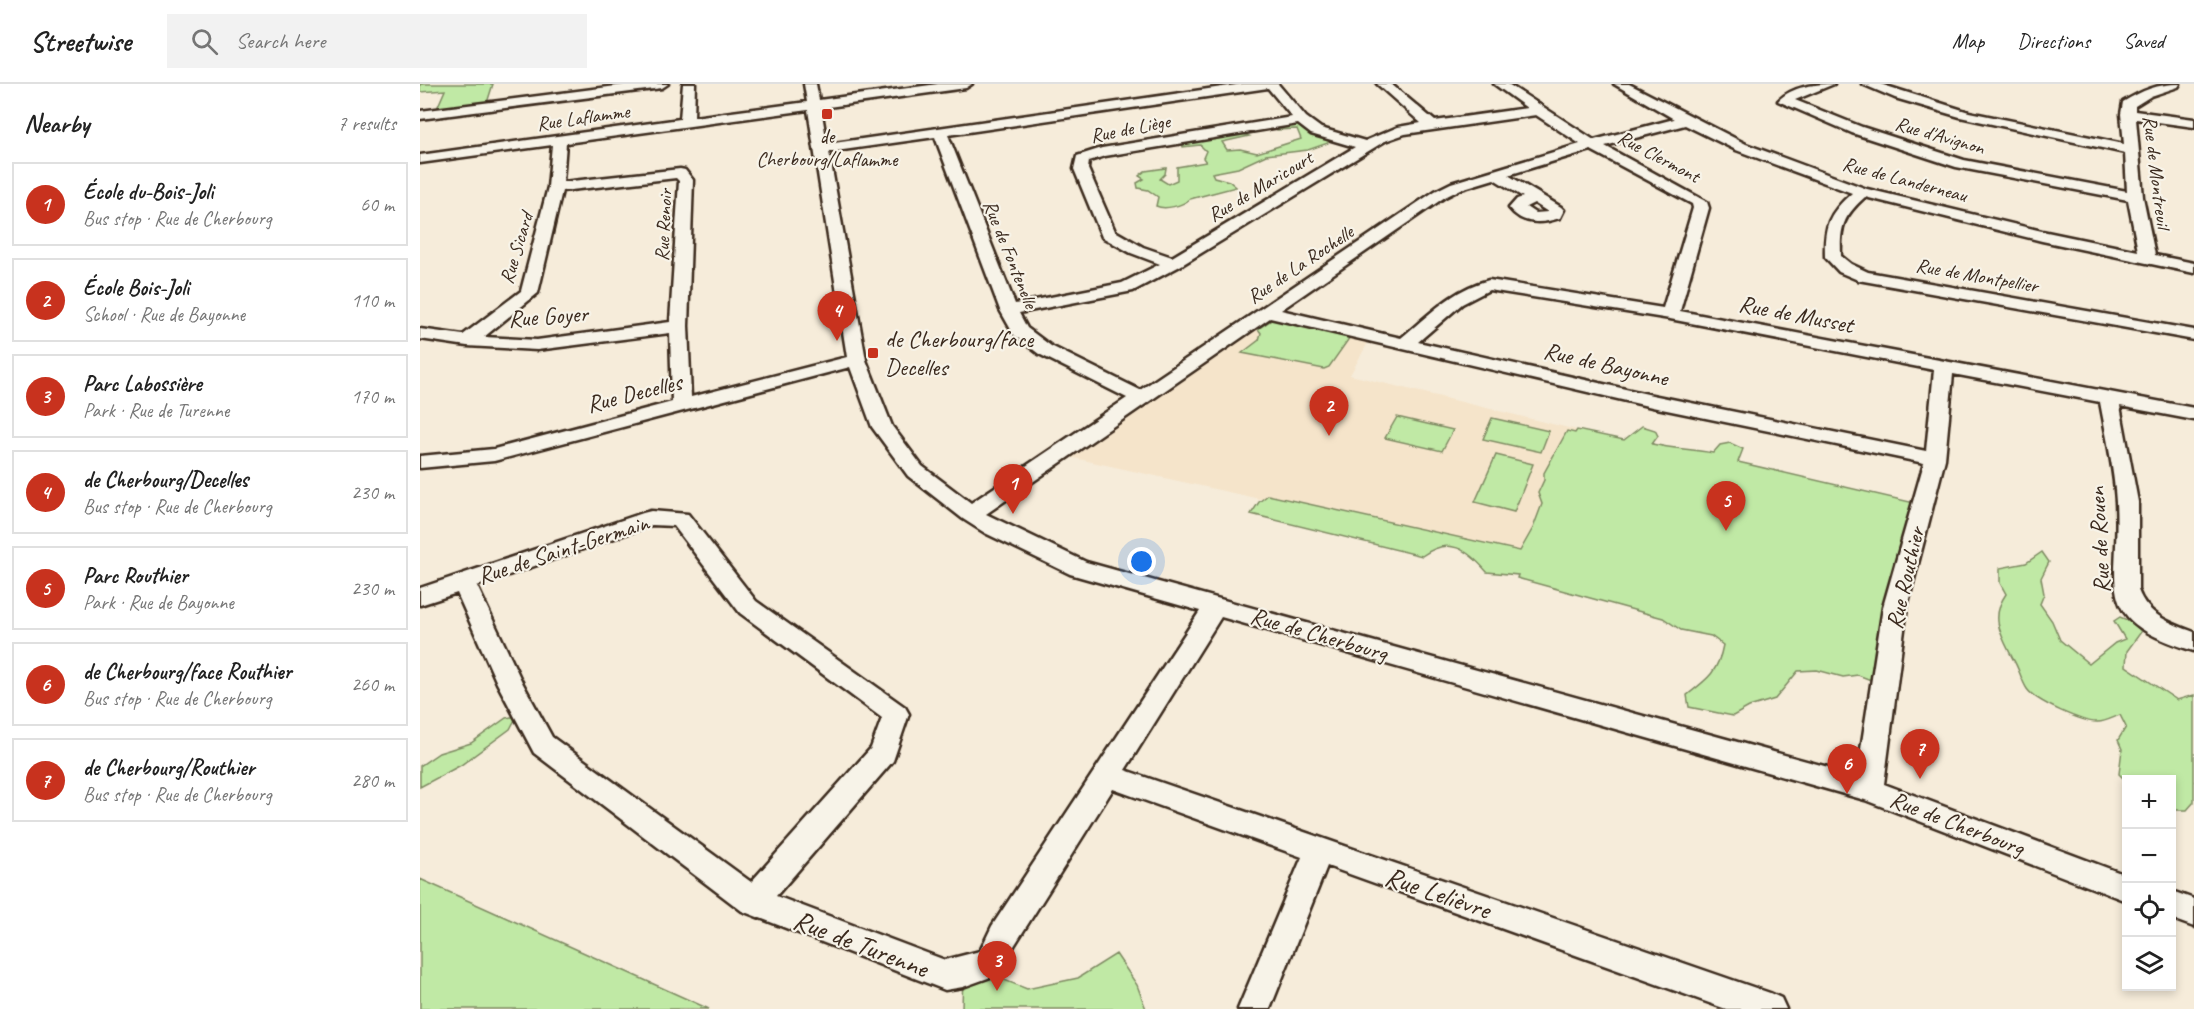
<!DOCTYPE html>
<html lang="en">
<head>
<meta charset="utf-8">
<style>
  body { margin:0; font-family:Caveat,sans-serif; background:#f2f2f2; color:#222 }
  .controls { position:absolute; right:18px; bottom:18px; display:grid; overflow:hidden; border-radius:0px; box-shadow:0 3px 9px #0003 }
  .controls button { width:54px; height:54px; display:grid; place-items:center; padding:0; border:0; border-bottom:2px solid #e0e0e0; background:#fff; color:#222; font:30px sans-serif }
  .you { position:absolute; left:722px; top:478px; width:21px; height:21px; margin:-15px; border:4px solid #fff; border-radius:50%; background:#1a73e8; box-shadow:0 0 0 9px #1a73e833 }
  .badge { display:grid; place-items:center; width:39px; height:39px; border-radius:50%; background:#c8321e; color:#fff; font-size:20px; font-weight:700 }
  .pin { position:absolute; translate:-50% -50px; filter:drop-shadow(0 2px 3px #0008) }
  .pin::after { content:''; position:absolute; top:32px; width:21px; height:18px; background:inherit; clip-path:polygon(0 0,100% 0,50% 100%) }
  .list { margin:0; padding:0; list-style:none }
  h2 { display:flex; justify-content:space-between; align-items:center; height:78px; margin:0; padding:0 24px; font-size:26px }
  h2 small { font-size:20px; font-weight:400; color:#767676 }
  .list li { display:grid; grid-template-columns:39px 1fr auto; gap:18px; align-items:center; box-sizing:border-box; height:84px; margin:0 12px 12px; padding:0 12px; border:2px solid #e0e0e0; border-radius:0px }
  .list b { display:block; font-size:22px; white-space:nowrap }
  .list p { margin:0; font-size:20px; white-space:nowrap; color:#767676 }
  .list em { font-size:20px; font-style:normal; color:#767676 }
  .icon { flex:none; width:33px; height:33px; fill:none; stroke:currentColor; stroke-width:2; stroke-linecap:round; stroke-linejoin:round }
  .map { position:relative; flex:none; width:1774px; height:925px; overflow:hidden }
  header { display:flex; align-items:center; gap:36px; box-sizing:border-box; height:84px; padding:0 30px; background:#fff; border-bottom:2px solid #e0e0e0 }
  header strong { font-size:28px }
  nav { display:flex; gap:33px; margin-inline-start:auto; font-size:21px }
  .search { width:420px; height:54px; background:#f2f2f2; display:flex; align-items:center; gap:15px; box-sizing:border-box; padding:0 21px; border-radius:0px; color:#767676; font-size:22px }
  main { display:flex }
  aside { flex:1; background:#fff }
  .map>svg:first-child { display:block }
  .built { fill:#f5e4ca }
  .green { fill:#c0e9a5; stroke:#7e8a62; stroke-width:1.5 }
  .lines { fill:none; stroke-linecap:round; stroke-linejoin:round }
  .minor-casing { stroke:#3b2a1e; stroke-width:5 }
  .minor { fill:#f7f3e8; fill-rule:evenodd }
  .poi-dot { fill:#c8321e; stroke:#f7f3e8; stroke-width:2 }
  .labels { text-anchor:middle; stroke-width:4.5; stroke-linejoin:round; paint-order:stroke }
  .far-street-label { font-size:20px; fill:#3b2a1e; stroke:#f7f3e8 }
  .far-poi-label { font-size:20px; fill:#3b2a1e; stroke:#f7f3e8 }
  .street-label { font-size:24px; fill:#3b2a1e; stroke:#f7f3e8 }
  .poi-label { font-size:24px; fill:#3b2a1e; stroke:#f7f3e8; text-anchor:start }
  .near-street-label { font-size:28px; fill:#3b2a1e; stroke:#f7f3e8 }
</style>
</head>
<body>
<header>
<strong>Streetwise</strong>
<div class="search"><svg class="icon" aria-label="search" viewBox="0 0 24 24"><circle cx="10" cy="10" r="6"/><path d="M15 15l6 6"/></svg>Search here</div>
<nav><a>Map</a><a>Directions</a><a>Saved</a></nav>
</header>
<main>
<aside>
<h2>Nearby<small>7 results</small></h2>
<ul class="list">
<li><span class="badge">1</span><div><b>École du-Bois-Joli</b><p>Bus stop · Rue de Cherbourg</p></div><em>60 m</em></li>
<li><span class="badge">2</span><div><b>École Bois-Joli</b><p>School · Rue de Bayonne</p></div><em>110 m</em></li>
<li><span class="badge">3</span><div><b>Parc Labossière</b><p>Park · Rue de Turenne</p></div><em>170 m</em></li>
<li><span class="badge">4</span><div><b>de Cherbourg/Decelles</b><p>Bus stop · Rue de Cherbourg</p></div><em>230 m</em></li>
<li><span class="badge">5</span><div><b>Parc Routhier</b><p>Park · Rue de Bayonne</p></div><em>230 m</em></li>
<li><span class="badge">6</span><div><b>de Cherbourg/face Routhier</b><p>Bus stop · Rue de Cherbourg</p></div><em>260 m</em></li>
<li><span class="badge">7</span><div><b>de Cherbourg/Routhier</b><p>Bus stop · Rue de Cherbourg</p></div><em>280 m</em></li>
</ul>
</aside>
<div class="map">
<svg width="1774" height="925" viewBox="0 0 1774 925">
  <rect width="100%" height="100%" fill="#f6ecda"/>
  <filter id="ink" filterUnits="userSpaceOnUse"><feTurbulence type="fractalNoise" baseFrequency=".0167" numOctaves="2"/><feDisplacementMap in="SourceGraphic" scale="12" xChannelSelector="R" yChannelSelector="G"/><feConvolveMatrix kernelMatrix="1 2 1 2 8 2 1 2 1" color-interpolation-filters="sRGB"/></filter>
  <g filter="url(#ink)">
    <!-- built -->
    <path class="built" d="M846,228L950,255L930,291L1157,346L1106,474L636,370Z"/>
    <!-- green -->
    <path class="green" d="M0,0H73L66,22L15,29L25,6L0,8Z
      M872,41H879L909,56L908,59L888,66L846,71L818,84L792,89L794,93L809,97L816,103L770,115C762,122 745,126 736,122L738,113L728,106L718,104L717,99L724,95L719,92L725,87L746,84L745,90L740,95L748,100L757,96V83L786,78L783,74L786,67L780,61L763,63L762,59L820,49L829,52L802,58L807,66L820,65L837,69L881,55L877,45L857,46V43Z
      M856,233L930,253L909,283L904,285L822,269L839,256L841,249L838,245Z
      M977,333L1033,346L1022,367L965,354Z
      M1072,334L1129,347L1121,368L1063,355Z
      M1222,342L1235,346L1238,352L1232,360C1253,365 1273,365 1293,369L1300,361L1310,359L1323,365L1318,378L1503,421L1456,598L1438,591L1423,593L1397,586L1378,587L1355,615L1329,623L1313,632L1269,623L1267,611C1288,595 1298,588 1303,561L1291,552L1261,546L1243,534L1097,494L1098,491L1067,488C1047,465 1029,452 1002,472L831,430L839,418L848,411L1100,467L1113,444L1122,420L1118,409L1124,396V389L1147,347L1155,349L1157,346L1204,356Z
      M1076,371L1113,380L1094,428L1055,418Z
      M1622,468L1629,478L1621,494L1624,510L1620,520L1632,537L1640,556L1669,580L1695,559L1705,555L1694,537L1700,533L1715,539L1721,548L1707,567L1706,582L1757,616L1774,611V718L1767,726H1752V696L1706,697L1699,690L1702,665L1698,656L1706,643L1700,631C1694,633 1685,638 1678,638C1663,639 1615,617 1607,605C1601,596 1599,584 1593,575C1582,553 1569,534 1586,510L1580,499V484L1606,479Z
      M97,632L90,645L41,681L0,703V682L19,669L51,659L86,634Z
      M0,795L289,925H0Z
      M696,870L717,901L726,925H542L543,888L562,887L607,905L658,894Z"/>
    <g class="lines">
      <defs>
        <path id="minor" d="M212,0H248L242,4L0,35V27Z
          M263,0H275L274,33L387,18L384,0H396L399,16L518,0H552L546,4L401,24L407,60L823,0H858L886,33L901,44L945,57L978,43L1001,39L957,0H971L1015,37L1107,24L1074,0H1088L1174,56L1254,35L1194,0H1209L1326,60L1447,105L1622,147L1718,167L1708,116L1536,83L1432,49L1358,17C1372,2 1395,0 1414,0L1375,16L1442,43L1544,76L1707,107L1705,69L1540,33L1475,14L1442,0H1460L1549,28L1704,60L1701,30L1703,18C1723,6 1737,0 1760,0L1758,3L1731,12L1715,22V27L1774,35V43L1716,35L1723,113L1735,171L1774,179V189L1622,157L1445,113C1423,133 1420,142 1421,172L1431,180L1448,188L1774,246V256L1438,196L1419,188L1405,173C1404,142 1408,130 1432,109L1316,66L1265,41L1185,62L1287,118L1289,124L1260,227L1774,324V336L1700,322L1718,418V506C1727,531 1750,539 1774,548V567C1669,535 1701,504 1696,418C1694,384 1686,351 1680,318L1533,290L1525,375L1487,523L1464,700L1706,791V817L1445,716L801,533L705,686L1350,909L1361,914L1366,925H1306L907,782L850,925H818L882,773L693,705L594,862L582,889L543,903L525,906L322,827L114,669L77,599L37,509L0,521V504L223,429L231,427L268,430L336,517L485,623L489,630L473,677L356,812L525,876L560,867L572,842L780,527L650,490L565,449L543,435L488,392L452,343L430,283L74,377L0,384V372L74,365L252,318L250,249L117,266L47,262L0,255V245L43,251L101,207L128,103L132,61L0,79V71L260,35ZM848,4L872,33L682,64L657,72L654,85L682,153L711,169L740,180L702,199L595,220L528,51ZM388,26L427,273L271,313L268,242L273,96L265,86L260,85L143,98L146,59ZM1116,31L1160,60L1031,99L1015,107L720,306L631,262L607,244L599,229L713,207L760,182L965,57L985,50ZM878,40L891,50L935,63L752,173L723,163L695,147L668,85L669,77L685,72ZM515,53L580,226L594,251L619,270L707,314L551,419L502,382L472,342L446,276L409,68ZM1171,66L1272,120L1273,124L1243,224L1069,196C1033,205 1009,231 981,254L861,226L1025,113L1041,105L1074,95L1103,113L1097,115L1089,124C1102,141 1122,140 1140,134L1144,126L1141,123L1088,91ZM256,94L259,97L250,238L117,256L64,253L118,209L142,107ZM1114,119L1128,128L1115,129L1106,123ZM1069,206L1250,235L1514,286L1506,367L1232,311L998,258L1042,220ZM850,234L1232,323L1504,379L1463,523L1437,691L666,478L566,430ZM232,441L254,442L320,529L462,634L451,664L331,798L132,653L102,598L57,502Z
          M1752,807L1774,815V843L1752,835Z"/>
      </defs>
      <!-- minor casing -->
      <use href="#minor" class="minor-casing"/>
      <!-- minor -->
      <use href="#minor" class="minor"/>
    </g>
  </g>
  <!-- markers -->
  <g class="poi-dot">
    <rect x="401" y="24" width="12" height="12" rx="3"/>
    <rect x="447" y="263" width="12" height="12" rx="3"/>
  </g>
  <g class="labels">
    <!-- far-street labels -->
    <g class="far-street-label">
      <text transform="translate(163 33) rotate(-8)" y="7">Rue Laflamme</text>
      <text transform="translate(710 44) rotate(-11)" y="7">Rue de Liège</text>
      <text transform="translate(1520 51) rotate(16)" y="7">Rue d'Avignon</text>
      <text transform="translate(1239 72) rotate(28)" y="7">Rue Clermont</text>
      <text transform="translate(1737 88) rotate(83)" y="7">Rue de Montreuil</text>
      <text transform="translate(1485 95) rotate(15)" y="7">Rue de Landerneau</text>
      <text transform="translate(840 102) rotate(-31)" y="7">Rue de Maricourt</text>
      <text transform="translate(243 141) rotate(-87)" y="7">Rue Renoir</text>
      <text transform="translate(96 164) rotate(-73)" y="7">Rue Sicard</text>
      <text transform="translate(591 170) rotate(68)" y="7">Rue de Fontenelle</text>
      <text transform="translate(880 180) rotate(-34)" y="7">Rue de La Rochelle</text>
      <text transform="translate(1557 191) rotate(10)" y="7">Rue de Montpellier</text>
    </g>
    <!-- far-poi labels -->
    <g class="far-poi-label">
      <text x="407" y="59">de<tspan x="407" dy="23">Cherbourg/Laflamme</tspan></text>
    </g>
    <!-- street labels -->
    <g class="street-label">
      <text transform="translate(1376 230) rotate(11)" y="8">Rue de Musset</text>
      <text transform="translate(128 232) rotate(-4)" y="8">Rue Goyer</text>
      <text transform="translate(1186 280) rotate(13)" y="8">Rue de Bayonne</text>
      <text transform="translate(214 309) rotate(-14)" y="8">Rue Decelles</text>
      <text transform="translate(1679 456) rotate(-93)" y="8">Rue de Rouen</text>
      <text transform="translate(143 465) rotate(-18)" y="8">Rue de Saint-Germain</text>
      <text transform="translate(1485 494) rotate(-77)" y="8">Rue Routhier</text>
      <text transform="translate(899 550) rotate(16)" y="8">Rue de Cherbourg</text>
      <text transform="translate(1537 739) rotate(21)" y="8">Rue de Cherbourg</text>
    </g>
    <!-- poi labels -->
    <g class="poi-label">
      <text x="465" y="263">de Cherbourg/face<tspan x="465" dy="28">Decelles</tspan></text>
    </g>
    <!-- near-street labels -->
    <g class="near-street-label">
      <text transform="translate(1018 808) rotate(19)" y="10">Rue Lelièvre</text>
      <text transform="translate(441 859) rotate(21)" y="10">Rue de Turenne</text>
    </g>
  </g>
</svg>
<div class="controls">
<button>+</button>
<button>−</button>
<button><svg class="icon" aria-label="locate" viewBox="0 0 24 24"><circle cx="12" cy="12" r="6"/><path d="M12 2v4M12 18v4M2 12h4M18 12h4"/></svg></button>
<button><svg class="icon" aria-label="layers" viewBox="0 0 24 24"><path d="M12 4l9 5-9 5-9-5zM3 14l9 5 9-5"/></svg></button>
</div>
<div class="you"></div>
<div class="pin badge" style="left:593px;top:430px">1</div>
<div class="pin badge" style="left:909px;top:352px">2</div>
<div class="pin badge" style="left:577px;top:907px">3</div>
<div class="pin badge" style="left:417px;top:257px">4</div>
<div class="pin badge" style="left:1306px;top:447px">5</div>
<div class="pin badge" style="left:1427px;top:710px">6</div>
<div class="pin badge" style="left:1500px;top:695px">7</div>
</div>
</main>
</body>
</html>
